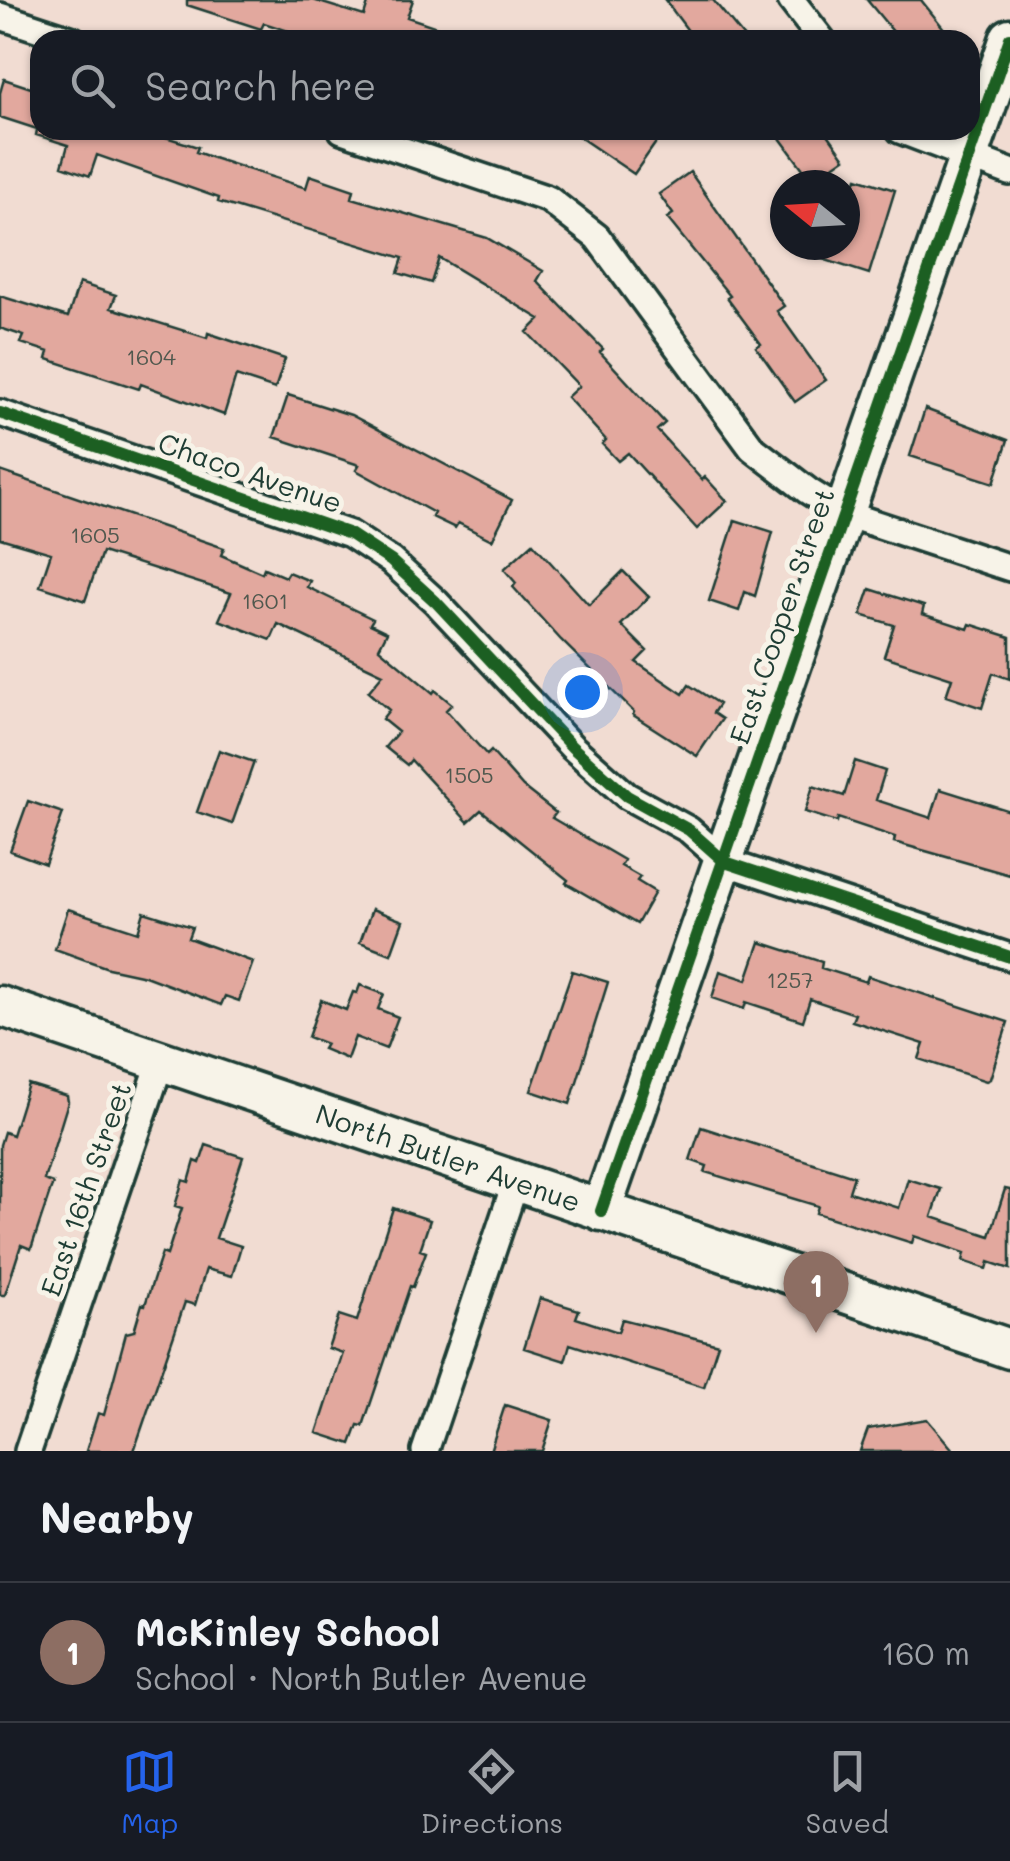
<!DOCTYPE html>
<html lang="en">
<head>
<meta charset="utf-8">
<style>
  body { margin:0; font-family:Mali,sans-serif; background:#242831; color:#f1f3f6 }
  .compass { position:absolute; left:770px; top:170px; width:90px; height:90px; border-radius:50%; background:#171b24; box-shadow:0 2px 8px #0004; rotate:288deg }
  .you { position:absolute; left:582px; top:692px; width:35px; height:35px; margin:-25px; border:8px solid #fff; border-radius:50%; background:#1a73e8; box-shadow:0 0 0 15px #1a73e833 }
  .badge { display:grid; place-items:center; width:65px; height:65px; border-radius:50%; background:#2563eb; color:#fff; font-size:32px; font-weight:700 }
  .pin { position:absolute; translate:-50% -82px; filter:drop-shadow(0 2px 5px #0008) }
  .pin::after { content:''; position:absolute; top:52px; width:35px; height:30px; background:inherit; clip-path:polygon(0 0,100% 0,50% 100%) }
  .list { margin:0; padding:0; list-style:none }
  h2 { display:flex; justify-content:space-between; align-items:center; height:130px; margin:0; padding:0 40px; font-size:42px }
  h2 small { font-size:32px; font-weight:400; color:#9ea1a6 }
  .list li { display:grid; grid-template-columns:65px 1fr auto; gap:30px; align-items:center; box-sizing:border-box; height:140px; padding:0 40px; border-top:2px solid #363941 }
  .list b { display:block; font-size:38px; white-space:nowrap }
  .list p { margin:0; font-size:32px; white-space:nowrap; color:#9ea1a6 }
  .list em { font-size:32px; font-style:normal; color:#9ea1a6 }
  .icon { flex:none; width:55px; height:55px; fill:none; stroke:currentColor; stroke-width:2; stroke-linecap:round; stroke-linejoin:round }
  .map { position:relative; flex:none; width:1010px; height:1451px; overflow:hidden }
  .search { position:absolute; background:#171b24; box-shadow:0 2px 8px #0004; left:30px; right:30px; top:30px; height:110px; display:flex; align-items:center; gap:25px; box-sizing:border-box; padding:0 35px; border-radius:30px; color:#9ea1a6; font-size:38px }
  .sheet { height:270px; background:#171b24 }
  nav { display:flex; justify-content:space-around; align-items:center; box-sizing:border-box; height:140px; border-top:2px solid #363941; background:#171b24; font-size:28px; color:#9ea1a6 }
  nav a { display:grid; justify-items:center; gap:5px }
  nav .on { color:#2563eb }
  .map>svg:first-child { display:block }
  .building { fill:#e2a89e; stroke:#1f3d34; stroke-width:2.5 }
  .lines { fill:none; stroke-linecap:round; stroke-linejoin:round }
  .street-casing { stroke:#1f3d34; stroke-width:32 }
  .secondary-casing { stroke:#1f3d34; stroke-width:45 }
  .street { stroke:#f7f3e8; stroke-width:25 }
  .secondary { stroke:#f7f3e8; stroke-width:38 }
  .cycleway-casing { stroke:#f7f3e8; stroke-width:19 }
  .cycleway { stroke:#1b5e20; stroke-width:12 }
  .labels { text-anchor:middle; stroke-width:10; stroke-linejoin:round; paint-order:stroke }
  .number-label { font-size:22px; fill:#50584e }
  .street-label { font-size:28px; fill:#1f3d34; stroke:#f7f3e8 }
</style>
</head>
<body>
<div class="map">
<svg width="1010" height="1451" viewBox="0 0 1010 1451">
  <rect width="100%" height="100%" fill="#f1dcd2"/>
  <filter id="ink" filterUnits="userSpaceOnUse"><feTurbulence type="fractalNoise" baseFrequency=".01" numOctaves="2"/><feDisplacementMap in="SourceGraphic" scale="20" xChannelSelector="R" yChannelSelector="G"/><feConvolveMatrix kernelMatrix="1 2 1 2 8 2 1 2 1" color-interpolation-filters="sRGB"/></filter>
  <g filter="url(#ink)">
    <!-- building -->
    <path class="building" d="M187,0H313L364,16L369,0H413L407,17L464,36L463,40H316L264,23L261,29L187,5Z
      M665,0H713L746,40H695Z
      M867,0H921L953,40H900Z
      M4,79L40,91V130L0,117V93Z
      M37,130H143L198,147L196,152L216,159L306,188L310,175L354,190L352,198L487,238L543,271L537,281L603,349L600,352L665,423L657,430L702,480L705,477L727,501L697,529L628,453L618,461L602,444L606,440L567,397L579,386L527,332L540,319L439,258L431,283L398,273L403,258L218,202L219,198L97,155L90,176L62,166L68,145L36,135Z
      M569,130H640L657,141L634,174Z
      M774,130H825L845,158L812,181Z
      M690,172L784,306L777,311L826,380L795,402L756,347L761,344L727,298L730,296L667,218L673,214L659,194Z
      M857,178L895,190L869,274L794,250L795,245H845V216Z
      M79,283L116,295L111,308L207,338L208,333L285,359L275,389L236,376L224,415L141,384L139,389L47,359L49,352L21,343L24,336L0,328V296L68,317Z
      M288,395L351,415L512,500L492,540L458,523L455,528L432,517L434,513L356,470L359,465L274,437Z
      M925,409L1008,440L994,483L910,456Z
      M0,471L224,548L221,555L262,573L264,568L285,577L288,572L310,581L307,587L373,619L370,624L387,632L379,648L433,693L435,690L452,704L446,710L487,755L491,751L523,787L556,813L552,818L624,860L621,866L640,877L637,881L655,892L637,924L566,883L568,880L481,810L468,822L411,760L407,765L385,747L398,732L382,719L389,710L368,692L383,674L278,624L271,640L219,620L231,593L102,552L85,601L40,586L51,553L0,538Z
      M735,520L773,532L755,596L745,592L739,611L709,601Z
      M533,543L589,605L623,571L649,597L621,625L647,651L636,662L683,694L689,685L719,704L713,713L722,719L697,756L633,715L634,712L561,640L513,587L516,583L504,569Z
      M870,589L924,606L922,614L968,629L970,624L1010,637V679L993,673L982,708L946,696L952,678L884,656L894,625L861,615Z
      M219,750L254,762L232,824L197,812Z
      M855,761L885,771L876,800L931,818L940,789L1010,811V875L894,842L895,837L838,818L837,822L805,812L813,786L844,796Z
      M28,801L63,813L45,864L10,851Z
      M68,909L138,932L144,912L192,927L188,938L253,962L239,1001L225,996L221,1005L145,976L108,968L55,949Z
      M372,909L403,921L391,954L360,942Z
      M760,942L822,962L821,968L866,982L868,976L1008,1022L990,1079L986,1081L919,1059L924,1044L852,1021L855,1014L810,999L803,1021L746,1002L744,1009L712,998L720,971L747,980Z
      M572,971L608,982L570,1104L531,1091Z
      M360,985L384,994L378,1009L398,1017L386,1049L355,1037L347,1059L323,1049L326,1044L308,1037L321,1000L346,1010L353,992L357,993Z
      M28,1084L67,1096L68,1102L44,1180L53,1183L31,1249L21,1245L5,1295H0V1145L4,1132L12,1135Z
      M701,1127L854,1176L849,1192L899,1208L908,1179L941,1189L932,1217L990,1236L1005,1189L1010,1190V1269L989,1262L987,1269L963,1261L965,1253L914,1236L912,1243L816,1213L818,1206L705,1172L707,1166L690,1160Z
      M206,1145L243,1157L216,1238L241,1246L232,1276L206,1269L195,1305L185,1302L134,1451H86L98,1413L104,1415L126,1333L134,1331L142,1304L145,1305L162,1253L167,1255L182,1208L175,1206L183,1180L189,1182L195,1161L200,1163Z
      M393,1208L430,1220L420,1250L426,1252L413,1287L410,1286L363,1426L358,1425L351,1444L317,1433L343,1353L328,1348L339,1315L357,1321Z
      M540,1298L579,1310L576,1318L618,1332L622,1319L718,1344L704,1387L570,1344L565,1361L524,1348Z
      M505,1405L552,1420L542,1451H490Z
      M927,1419L954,1451H860L868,1429Z"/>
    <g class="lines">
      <defs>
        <path id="street" d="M791,0L822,40
          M0,16L73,40
          M342,130L548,199L597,237L752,448L808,491L843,513L1010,568
          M900,130L1010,172
          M0,413L350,534L391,561L436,602L572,747L627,796L689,830L725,862L1010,957
          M28,1451L161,1061
          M425,1451L516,1181"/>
        <path id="secondary" d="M0,1006L1010,1349
          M601,1211L1010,38"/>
      </defs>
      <!-- street casing -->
      <use href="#street" class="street-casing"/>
      <!-- secondary casing -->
      <use href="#secondary" class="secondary-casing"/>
      <!-- street -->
      <use href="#street" class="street"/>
      <!-- secondary -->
      <use href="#secondary" class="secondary"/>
      <defs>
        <path id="cycleway" d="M0,413L350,534L391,561L436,602L572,747L627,796L689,830L725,862L1010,957
          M601,1211L1010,38"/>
      </defs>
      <!-- cycleway casing -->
      <use href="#cycleway" class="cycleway-casing"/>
      <!-- cycleway -->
      <use href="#cycleway" class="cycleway"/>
    </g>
  </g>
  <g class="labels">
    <!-- number labels -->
    <g class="number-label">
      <text x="151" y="365">1604</text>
      <text x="95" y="543">1605</text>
      <text x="265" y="609">1601</text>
      <text x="469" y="783">1505</text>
      <text x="790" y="988">1257</text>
    </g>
    <!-- street labels -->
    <g class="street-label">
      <text transform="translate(250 473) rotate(19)" y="10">Chaco Avenue</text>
      <text transform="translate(782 616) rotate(-71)" y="10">East Cooper Street</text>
      <text transform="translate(448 1158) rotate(19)" y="10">North Butler Avenue</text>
      <text transform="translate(86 1189) rotate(-71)" y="10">East 16th Street</text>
    </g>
  </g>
</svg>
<svg class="compass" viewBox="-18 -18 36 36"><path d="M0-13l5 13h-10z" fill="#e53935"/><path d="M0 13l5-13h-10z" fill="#9ea1a6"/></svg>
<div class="you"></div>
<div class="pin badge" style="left:816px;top:1333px;background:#8d6e63">1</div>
<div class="search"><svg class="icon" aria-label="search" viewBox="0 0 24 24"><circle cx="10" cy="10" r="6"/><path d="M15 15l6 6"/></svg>Search here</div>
</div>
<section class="sheet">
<h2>Nearby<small></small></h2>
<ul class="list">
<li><span class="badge" style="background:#8d6e63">1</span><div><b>McKinley School</b><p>School · North Butler Avenue</p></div><em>160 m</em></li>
</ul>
</section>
<nav>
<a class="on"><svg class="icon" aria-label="map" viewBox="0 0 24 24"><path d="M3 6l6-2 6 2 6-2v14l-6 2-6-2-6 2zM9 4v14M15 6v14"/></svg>Map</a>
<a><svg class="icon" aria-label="directions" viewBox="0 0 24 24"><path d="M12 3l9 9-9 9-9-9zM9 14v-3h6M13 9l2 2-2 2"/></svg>Directions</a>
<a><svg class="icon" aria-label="saved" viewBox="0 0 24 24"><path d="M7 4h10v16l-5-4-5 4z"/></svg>Saved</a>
</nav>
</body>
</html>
